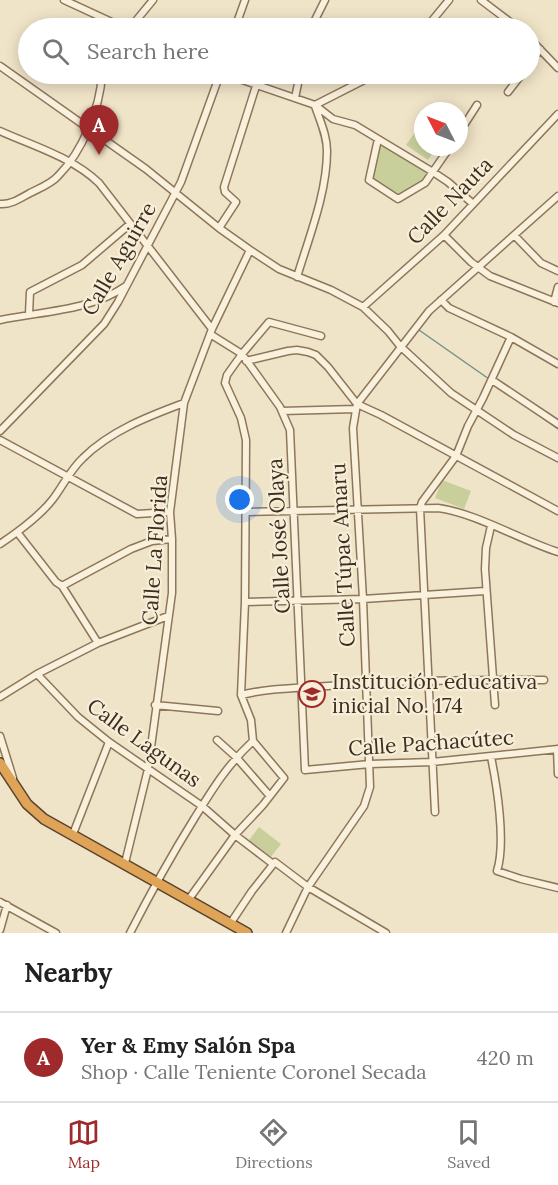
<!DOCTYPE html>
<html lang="en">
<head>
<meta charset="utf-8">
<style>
  body { margin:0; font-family:Lora,serif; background:#f6f6f6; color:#222 }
  .compass { position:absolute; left:414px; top:102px; width:54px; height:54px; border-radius:50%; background:#fff; box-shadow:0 3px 15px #0003; rotate:312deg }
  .you { position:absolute; left:240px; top:500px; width:21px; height:21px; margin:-15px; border:4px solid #fff; border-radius:50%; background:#1a73e8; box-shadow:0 0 0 9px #1a73e833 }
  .badge { display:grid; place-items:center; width:39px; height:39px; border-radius:50%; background:#9e2a2b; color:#fff; font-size:20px; font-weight:700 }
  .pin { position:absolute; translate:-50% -50px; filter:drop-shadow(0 2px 3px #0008) }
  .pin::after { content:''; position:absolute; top:32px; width:21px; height:18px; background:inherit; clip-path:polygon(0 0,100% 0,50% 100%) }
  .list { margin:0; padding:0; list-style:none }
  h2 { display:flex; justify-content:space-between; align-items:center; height:78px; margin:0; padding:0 24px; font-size:26px }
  h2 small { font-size:20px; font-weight:400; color:#767676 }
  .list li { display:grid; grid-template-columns:39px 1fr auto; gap:18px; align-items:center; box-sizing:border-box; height:90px; padding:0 24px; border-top:2px solid #e0e0e0 }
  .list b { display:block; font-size:22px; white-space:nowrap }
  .list p { margin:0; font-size:20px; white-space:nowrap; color:#767676 }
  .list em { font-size:20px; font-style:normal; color:#767676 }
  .icon { flex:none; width:33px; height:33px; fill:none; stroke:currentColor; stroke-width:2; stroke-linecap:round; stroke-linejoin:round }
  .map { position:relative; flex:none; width:558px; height:933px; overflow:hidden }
  .search { position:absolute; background:#fff; box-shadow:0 3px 15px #0003; left:18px; right:18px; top:18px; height:66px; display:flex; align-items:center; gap:15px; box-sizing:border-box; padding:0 21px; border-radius:33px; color:#767676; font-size:22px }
  .sheet { height:168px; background:#fff }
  nav { display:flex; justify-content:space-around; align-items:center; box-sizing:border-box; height:84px; border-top:2px solid #e0e0e0; background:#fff; font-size:16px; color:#767676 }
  nav a { display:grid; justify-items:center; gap:3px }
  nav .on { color:#9e2a2b }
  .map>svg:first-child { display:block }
  .green { fill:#c9cf9b }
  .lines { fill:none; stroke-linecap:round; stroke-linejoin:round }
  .stream { stroke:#6f938a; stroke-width:1.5 }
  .minor-casing { stroke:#8d765c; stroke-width:9 }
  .highway-casing { stroke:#5b4430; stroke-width:12 }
  .minor { stroke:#faf1dc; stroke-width:6 }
  .highway { stroke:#e0a458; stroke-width:9 }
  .labels { text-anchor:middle; stroke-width:4.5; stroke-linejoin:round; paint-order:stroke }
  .street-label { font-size:21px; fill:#3d2e20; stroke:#f7eed8 }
  .poi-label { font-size:21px; fill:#3d2e20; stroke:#f7eed8; text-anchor:start }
</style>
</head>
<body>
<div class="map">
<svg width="558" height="933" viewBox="0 0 558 933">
  <rect width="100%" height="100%" fill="#f0e4c8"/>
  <!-- green -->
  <path class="green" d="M416,131L423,135V147H437L428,160L406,145Z
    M379,142L431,173L424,182L398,197L370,179Z
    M442,480L471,491L464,509L435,498Z
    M259,827L281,844L271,857L249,840Z"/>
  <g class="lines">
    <!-- stream -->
    <path class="stream" d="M419,330L489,379
      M527,407L558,429"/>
    <defs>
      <path id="minor" d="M64,0L116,24L131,28
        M481,0L518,28
        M130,28L153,0
        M235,28L245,0
        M311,28L325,0
        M426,28L449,0
        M530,39L558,68
        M530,63L540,49
        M0,66L146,169L219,228L250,250L279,269L331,290L363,307L388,331L400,346L451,393L514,435L558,458
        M225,74L315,105L333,119L355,125L433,172L448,182L472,203
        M508,92L522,74
        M295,98L300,74
        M315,105L376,74
        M0,131C33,146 72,157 99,183L212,329
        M459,133L477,105
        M378,139L369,180L398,199L425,183L450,147
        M0,204C11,205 21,198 30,193C40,188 51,184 58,176C83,151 100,108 102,74
        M219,228L236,202L225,192L224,187L256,86
        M444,235L471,262L490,276L558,303
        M515,236L541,263L558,271
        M297,277C309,237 327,193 327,151C327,135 320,121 315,106
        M441,300L449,308L511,337L558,364
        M554,302L558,287
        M363,307L444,235L558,114
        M29,314L30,292L82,265L130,224
        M0,320C43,311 90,311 126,286
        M210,334L242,354L280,407L290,430L305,770L370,764L432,762L558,749
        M246,361L288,351L297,350L308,352L316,355L328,367L357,404L381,415L558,511
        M492,380L558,424
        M282,411L355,409
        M0,431L104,324L118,302L181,182L220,74
        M0,440L137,514L170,512
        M247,512L438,508C476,513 520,540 558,552
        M491,526L486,548L485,569L495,705
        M17,532L56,582L62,586L98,643
        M0,544C18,532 39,517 53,499C63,486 70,470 83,458C110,431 149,416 184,403
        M62,586L131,549L152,541L172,539
        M245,602L363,599L485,591
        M37,674L78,717L109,742L202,806L235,835L273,864
        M241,695C268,688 299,688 328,686C400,680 472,680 544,680
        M0,697L37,674L98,643L168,616
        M155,705L218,711
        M0,736L13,778
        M217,740L236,757L269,795
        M253,741L251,720L241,695L245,602L246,440L241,418L225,383L227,375L242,354L269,322L321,336
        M557,749L558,774
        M491,757C497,786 506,843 497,871L521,879L558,888
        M435,812L420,508L422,502L456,456L468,426L483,398L511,337
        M73,834L109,742
        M125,863L148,769L172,593V539L170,512L184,403L212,329L250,250
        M189,899L235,835L263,805L284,778L253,741
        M0,902L56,933
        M230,924L252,891L275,862L308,887L386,933
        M0,930L7,905
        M130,933C150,894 171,856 194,819C212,790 227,765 253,741
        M286,933L308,887L364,806L370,787L363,599L353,428L357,404L429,311L558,196"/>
      <path id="highway" d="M0,763L27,804L44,819L247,933"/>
    </defs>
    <!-- minor casing -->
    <use href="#minor" class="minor-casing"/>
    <!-- highway casing -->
    <use href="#highway" class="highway-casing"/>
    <!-- minor -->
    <use href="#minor" class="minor"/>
    <!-- highway -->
    <use href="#highway" class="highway"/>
  </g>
  <!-- icons -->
  <defs>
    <symbol id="school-ring" viewBox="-11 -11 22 22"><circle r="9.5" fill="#f7eed8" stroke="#9e2a2b" stroke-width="1.5"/><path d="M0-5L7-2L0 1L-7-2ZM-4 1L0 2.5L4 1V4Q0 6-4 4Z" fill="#9e2a2b"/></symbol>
  </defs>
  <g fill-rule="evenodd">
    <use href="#school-ring" x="297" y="679" width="30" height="30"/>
  </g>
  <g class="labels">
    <!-- street labels -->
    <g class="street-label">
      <text transform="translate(450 201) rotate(-46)" y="7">Calle Nauta</text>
      <text transform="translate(119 259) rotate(-60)" y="7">Calle Aguirre</text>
      <text transform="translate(279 536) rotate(-93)" y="7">Calle José Olaya</text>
      <text transform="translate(155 550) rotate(-86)" y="7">Calle La Florida</text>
      <text transform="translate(343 555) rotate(-93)" y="7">Calle Túpac Amaru</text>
      <text transform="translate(144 743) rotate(36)" y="7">Calle Lagunas</text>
      <text transform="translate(431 743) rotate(-4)" y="7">Calle Pachacútec</text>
    </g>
    <!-- poi labels -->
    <g class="poi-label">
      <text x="332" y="689">Institución educativa<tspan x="332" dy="24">inicial No. 174</tspan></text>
    </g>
  </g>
</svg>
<svg class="compass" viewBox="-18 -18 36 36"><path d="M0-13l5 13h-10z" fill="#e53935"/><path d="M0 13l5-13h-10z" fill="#767676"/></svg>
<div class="you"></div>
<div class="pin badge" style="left:99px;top:155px">A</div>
<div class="search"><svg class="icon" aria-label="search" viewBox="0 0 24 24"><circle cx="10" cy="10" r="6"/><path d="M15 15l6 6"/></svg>Search here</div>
</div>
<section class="sheet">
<h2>Nearby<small></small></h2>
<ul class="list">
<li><span class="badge">A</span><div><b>Yer &amp; Emy Salón Spa</b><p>Shop · Calle Teniente Coronel Secada</p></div><em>420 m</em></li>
</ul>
</section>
<nav>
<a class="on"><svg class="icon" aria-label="map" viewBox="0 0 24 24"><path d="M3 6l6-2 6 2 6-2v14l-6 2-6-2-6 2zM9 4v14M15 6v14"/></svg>Map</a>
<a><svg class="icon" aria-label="directions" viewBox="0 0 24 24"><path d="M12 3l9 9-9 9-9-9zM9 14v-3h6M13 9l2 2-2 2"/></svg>Directions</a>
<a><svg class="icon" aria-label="saved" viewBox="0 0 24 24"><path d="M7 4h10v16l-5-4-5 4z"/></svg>Saved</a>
</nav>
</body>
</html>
